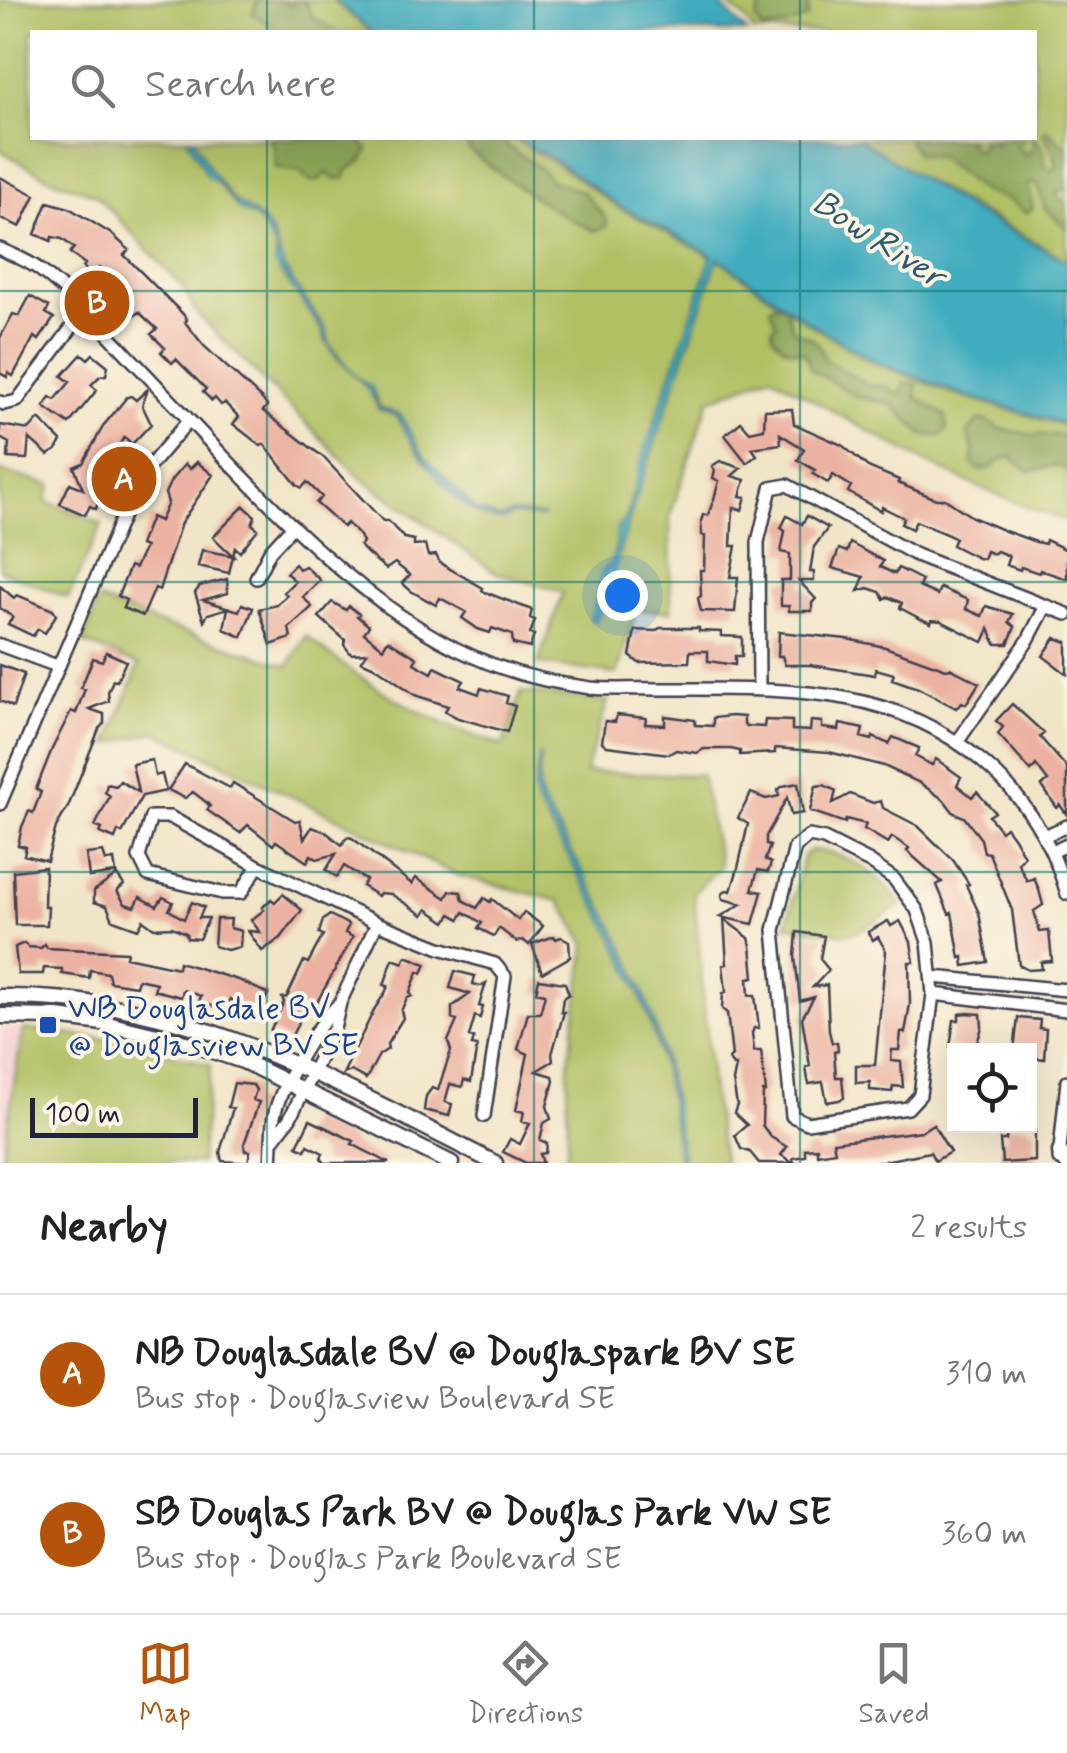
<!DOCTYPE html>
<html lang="en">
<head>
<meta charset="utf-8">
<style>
  body { margin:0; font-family:Mynerve,sans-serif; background:#f6f6f6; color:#222 }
  .controls { position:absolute; right:30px; bottom:30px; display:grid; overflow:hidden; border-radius:0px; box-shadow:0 10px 40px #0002 }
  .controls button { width:90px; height:90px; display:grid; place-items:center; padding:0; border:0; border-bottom:2px solid #e0e0e0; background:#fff; color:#222; font:50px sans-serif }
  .scale { position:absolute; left:30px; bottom:25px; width:168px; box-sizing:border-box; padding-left:10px; border:5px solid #22223b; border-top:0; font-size:28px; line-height:35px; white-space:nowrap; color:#22223b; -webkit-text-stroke:8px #fcf5e5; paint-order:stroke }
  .you { position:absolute; left:622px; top:595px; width:35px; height:35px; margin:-25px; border:8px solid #fff; border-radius:50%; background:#1a73e8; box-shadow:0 0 0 15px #1a73e833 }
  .badge { display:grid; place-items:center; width:65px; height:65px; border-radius:50%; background:#b45309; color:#fff; font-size:32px; font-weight:700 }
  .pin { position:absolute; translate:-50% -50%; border:5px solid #fff; box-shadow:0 2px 10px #0006 }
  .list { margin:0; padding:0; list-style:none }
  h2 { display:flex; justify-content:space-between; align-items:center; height:130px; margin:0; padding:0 40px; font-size:42px }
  h2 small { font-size:32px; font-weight:400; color:#767676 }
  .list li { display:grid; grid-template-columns:65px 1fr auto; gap:30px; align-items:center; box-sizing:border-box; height:160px; padding:0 40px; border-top:2px solid #e0e0e0 }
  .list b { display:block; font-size:38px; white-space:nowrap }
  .list p { margin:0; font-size:32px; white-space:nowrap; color:#767676 }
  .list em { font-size:32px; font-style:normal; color:#767676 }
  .icon { flex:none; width:55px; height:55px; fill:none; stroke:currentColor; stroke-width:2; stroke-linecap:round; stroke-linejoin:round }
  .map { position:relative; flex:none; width:1067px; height:1163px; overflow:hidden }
  .search { position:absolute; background:#fff; box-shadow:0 10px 40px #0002; left:30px; right:30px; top:30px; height:110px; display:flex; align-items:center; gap:25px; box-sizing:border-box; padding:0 35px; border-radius:0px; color:#767676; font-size:38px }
  .sheet { height:450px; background:#fff }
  nav { display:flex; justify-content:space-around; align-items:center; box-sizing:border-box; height:140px; border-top:2px solid #e0e0e0; background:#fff; font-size:28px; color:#767676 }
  nav a { display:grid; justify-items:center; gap:5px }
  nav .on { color:#b45309 }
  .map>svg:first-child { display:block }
  .built { fill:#f6cfd6 }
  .green { fill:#b0c063; stroke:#69714f; stroke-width:2.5 }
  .forest { fill:#8ca659; stroke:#57644a; stroke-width:2.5 }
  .water { fill:#3facbe; stroke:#30677c; stroke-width:2.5 }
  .building { fill:#ebb2a1 }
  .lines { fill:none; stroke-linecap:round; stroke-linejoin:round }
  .minor-casing { stroke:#413f50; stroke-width:16 }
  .tertiary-casing { stroke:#413f50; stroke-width:19 }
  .minor { stroke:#fff; stroke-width:11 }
  .tertiary { stroke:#fff; stroke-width:14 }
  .grid { fill:none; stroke:#0f766e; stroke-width:2.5; stroke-opacity:0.55 }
  .transit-dot { fill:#1a4fb4; stroke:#fcf5e5; stroke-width:4 }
  .labels { text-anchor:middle; stroke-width:8; stroke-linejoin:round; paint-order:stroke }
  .transit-label { font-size:32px; fill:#164399; stroke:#fcf5e5; text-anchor:start }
  .water-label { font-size:35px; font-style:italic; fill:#2e596f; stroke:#fcf5e5 }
</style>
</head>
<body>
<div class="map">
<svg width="1067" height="1163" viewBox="0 0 1067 1163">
  <rect width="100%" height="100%" fill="#fcf5e5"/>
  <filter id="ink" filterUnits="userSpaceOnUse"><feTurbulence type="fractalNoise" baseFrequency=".01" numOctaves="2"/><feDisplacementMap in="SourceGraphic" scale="20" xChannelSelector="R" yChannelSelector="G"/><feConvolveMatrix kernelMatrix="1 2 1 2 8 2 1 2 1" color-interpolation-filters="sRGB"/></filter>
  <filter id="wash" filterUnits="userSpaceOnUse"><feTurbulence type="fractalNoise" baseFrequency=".0048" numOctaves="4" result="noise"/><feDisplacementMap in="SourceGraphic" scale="40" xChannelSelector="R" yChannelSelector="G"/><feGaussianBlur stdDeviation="2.25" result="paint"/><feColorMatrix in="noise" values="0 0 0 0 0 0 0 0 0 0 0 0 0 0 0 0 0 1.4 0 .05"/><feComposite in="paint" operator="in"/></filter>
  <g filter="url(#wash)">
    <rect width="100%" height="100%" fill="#f1e5c7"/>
    <!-- built -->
    <path class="built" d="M0,1029H23L0,1163Z"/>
    <!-- green -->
    <path class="green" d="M0,0H333L371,32H32V138H511L557,164L617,207L722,262L806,322L872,362L963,397L1067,426V521C961,487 866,431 771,375L709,400L670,516L671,611L637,610L617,674L538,664L563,592L495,572L361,478L197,314L183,287L96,195L47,177L0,150Z
      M723,0H1067V260L918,177L857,138H1034V32H754L746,20Z
      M0,471L51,485L46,501L102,524L68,598L0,570Z
      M99,600L157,623L288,666L306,636C367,687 428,722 503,746L521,692L608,701L585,772L701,775L720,866L694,893L712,1094L724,1163H562L567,1153L568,1068L586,944L560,901L457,875L156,732L108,744L139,665L82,642Z
      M811,850C849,852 881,876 902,905L859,931L846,934L786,926L804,855Z
      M23,1029L123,1041L211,1065L200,1163H1Z"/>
    <!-- forest -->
    <path class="forest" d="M258,0H279L291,6L296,0C310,0 307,9 313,18L339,32H283L252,14Z
      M763,0H808V17C794,25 779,28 763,30L756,20Z
      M1047,130L1067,148V189L1057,191V195L1067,206V229L1044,207L1038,185L1032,182L1028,185L1033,208L1026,213L1009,200L982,191L938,156L917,154L907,138H968L970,146L978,150L983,142L981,138H991L995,145L1000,138H1024L1016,147L1027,155L1033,147V139L1037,140L1044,153L1045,166L1053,170L1057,167C1056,148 1048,146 1043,132Z
      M269,138H357L368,150L362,161L347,170L345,178L336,180L327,173L318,181H309L301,172L276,168L274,146Z
      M467,138H504L507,146L542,170L551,181L582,191L607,220L606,227L595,231C551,212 507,179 469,150Z
      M777,303L786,308L793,330C814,341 816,335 825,360L869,385L888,387L899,395L904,383L917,384L916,397L946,416L947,431L940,436L923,435L892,404L858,397L810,369L806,353L785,348L773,336L772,328L776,325L770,308Z
      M986,420L1001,429L1033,435H1066L1067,469L1053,466L1030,472L1011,457L998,461L993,468L978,470L972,463L974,450L967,434L978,421Z"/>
    <!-- water -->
    <path class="water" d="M334,0H716L747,32H372Z
      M187,138H193L210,169L232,199L263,221L272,233L284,268L326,330L330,346L357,378L372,387L379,407L400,414L425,458L476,510L499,518L513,513L545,516C533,520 526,514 515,515C503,516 511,520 499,520C459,518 413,449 397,416L378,409C369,377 330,364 322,330L275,264L277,250L264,229L259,221L237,208L217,182L208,177Z
      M515,138H858L971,210L1067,261V425L962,395L873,361L807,321L718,258L634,504L604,606L596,621L591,619L603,571L610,564L616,546L617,529L626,518L644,453L712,255L618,205L558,162Z
      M540,754L539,790L542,802C582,870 626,939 651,1013C667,1062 676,1112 683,1163H679C672,1112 664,1060 646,1011C619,938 577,872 538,805L534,791Z"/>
    <g id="blocks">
      <!-- building -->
      <path class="building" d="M0,177L35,195L20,227L0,218Z
        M48,202L69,208L113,235L129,250L124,255L183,314L187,320L185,322L204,346L263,400L267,406L263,411L323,457L383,521H388L404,538L414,540V546L425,545L428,556L436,555L440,563L483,588L482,591L532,610L530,618L535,620L530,634L534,635L530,648L513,644L512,635L492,628L490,633L478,629L462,618L466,612L440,598L436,605L411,591L402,583L410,575L395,563L386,569L368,554L360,546L363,542L360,536L347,523L343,527L316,503L322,497L307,482L302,488L297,485L264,444L261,446L233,424L239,417L225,403L221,405L215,398L212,401L203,392L206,389L176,359L172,363L161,352L165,348L151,334L157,329L139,312L134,316L113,293L120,287L106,272L99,268L92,276L83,267L85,264L70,253L74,248L62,239L52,237L51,241L35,234Z
        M30,296L49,307L46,313L54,318L39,340L34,337L13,376L8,373L7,377L0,373V338L13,314L19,316Z
        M82,354L88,359L93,354L108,366L106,375L100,376L91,385L97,390L69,424L44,407L50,397L55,400L70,382L62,376Z
        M148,389L142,405L151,424L132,444L124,437L114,454V458L119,461L104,483L96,509L90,506L85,515L60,504L70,483L83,489L74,467L83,463L104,425L127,397L131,396L136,400Z
        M792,409L794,424L842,445L868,467L899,480L898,483L936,499H945L972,517L1005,531L1036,542L1045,544L1046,540L1067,550V579L1040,570L1039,573L1021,567L1020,570L1006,565L1009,556L997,551L993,554L986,551L983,559L978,558L952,545L955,538L916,521L912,529L901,524L904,518L882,507L881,511L848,492L851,486L833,475L828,483L813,474L815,470L798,460L804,449L780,434L781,444L752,448L757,455L747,463L725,435L741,422L750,432L764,429L765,410Z
        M39,419L61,441L56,450L48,455L29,438L27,459L8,458L9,443L0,438V425L29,430Z
        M720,461L741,468L732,476L745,480L740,496L746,497L742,510L733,507L731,546H736L730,577H738L735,612L701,611L698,598L701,596L700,570H704L705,536L702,535L701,521L703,515H708L714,499L719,481L713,478L715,471L712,466Z
        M197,462L213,475L181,523L159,590L155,588L143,616L123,608L126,600L118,596L130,566L135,568L145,547L140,545L151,517L160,521L168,503L165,493L172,479L185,464L190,469Z
        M244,506L255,516L252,524L258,529L240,552L235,547L229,573L198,566L202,550L233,556L213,537Z
        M787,516L802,524L807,516L828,528L814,547L810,572H814V581H799L816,599L812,603V611H789V606H781V580H790V554L781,552L785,531L781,528Z
        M850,543L883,561L880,567L895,574L898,568L922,580L919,587L937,595L940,588L968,600L966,609L982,616L986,606L1013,614L1009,622L1015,627L1008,644H996L989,629L983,642L941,621L932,620L931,623L921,619L900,608L902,603L888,597L884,599L880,592L868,588L858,591L864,577L832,568L839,549L847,552Z
        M295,564L299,569L305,566L320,580L303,597L312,607L289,628L291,638L271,645L259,609L277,605L287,595L284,592L295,581L286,573Z
        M227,579L228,593L203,600L239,611L242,604L253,608L242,637L224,629L228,608L208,614L204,621L195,593L200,586Z
        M0,586L14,598L17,595L53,610L56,615L45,633L38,629L33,636L8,624L13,617L0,608Z
        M332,602L346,610L349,606L359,614L357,616L369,626L364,633L383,648L388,640L417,658L414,663L432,673L435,667L464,681L460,687L479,694L481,688L508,696L506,703L515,706L507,732L458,718L445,711L448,706L415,695L379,669L361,661L367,653L351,654L344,645L345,640L319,617Z
        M660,628H699V631L721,632V636L742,637V656H735V665L708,661V651H690L689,662L639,663L630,656L635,630L655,631Z
        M779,632L847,639L885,647L946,669L950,668L979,683L966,704L962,702L956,708L918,688L892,679L894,674L876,669L875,675L811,665H785L782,656H778Z
        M1055,638L1067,642V674L1043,656Z
        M106,652L126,661L117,681L113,680L108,692L109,701L89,709L104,714V723L99,729L68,807L56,827L47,861L24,855L26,847L18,845L22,827L29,811L33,813L41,792L36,789L52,749L71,711L76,713L85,689L81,688L93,658L102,661Z
        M0,665L24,674L13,707L0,701Z
        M1012,704L1044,733L1040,737L1067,768V815L1060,805L1057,808L1042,786L1048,781L1036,765L1031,771L998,734L1003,727L996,721Z
        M617,715L646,718L645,724L665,725V716L695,720V725L713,726V718L731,716L744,717V725L747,726L764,727L765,720L792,721V730L810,731L811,721L822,722V728L839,730L840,724L863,729L861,737L872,740L873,737L889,744L893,737L919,748L915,756L932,765L936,759L961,777L957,785L972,797L977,792L995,812L989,816L1001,831L1006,827L1014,838L1024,856L1018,863L1027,881L1034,878L1039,890L1043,905L1034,911L1040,932L1049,931L1052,961L1041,962L1042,969L1028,970L1019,965L1012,910L989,853L984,852L981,839L964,817L954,813L944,800L920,783L884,766L829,752L775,748V753L740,755V751L731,749H704L697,753L676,750L669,754L607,746L602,742L605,721L615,722Z
        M152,760L155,776L162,774L166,791L142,796L122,833L118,831L115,839L100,833L102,829L95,826L110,796L105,792L107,784L116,786L120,781L138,792L132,764Z
        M185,764L230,788L233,783L295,821L300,820L304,839L312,827L326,832L342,845L347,837L352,838L412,884L416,878L446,898L450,891L461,892L463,900L477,908L484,898L490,902L492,899L518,920L524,912L543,926L529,945L523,940L517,942L499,928L494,936L478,928L482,923L464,912L460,919L451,914L446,922L427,909L423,915L391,894L380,893L378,896L362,886L366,880L344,866L337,877L326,870L336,854L317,859L311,855L307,862L276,841L273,845L248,825L240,833L207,810L210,806L206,802L193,792L185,798L168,790Z
        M798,783L803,813L791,815L787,798L766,836V845L770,846L765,860L771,863L768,872L758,870L752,890L762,892L753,924L720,917L741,904L723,899L722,895L726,890L731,891L738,868L748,824L738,818L751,793L766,799L779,796L778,790L783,786Z
        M824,785L836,791L833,803L850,794L873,803L881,801L883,808L918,826L953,860L969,884L966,885L979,913L988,962L964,966L963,957L960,958L952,913L949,914L937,885L942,882L907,851L909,848L892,837L888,843L864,829L866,824L846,819L845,823L810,811L816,786Z
        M103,852L106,861L114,860L116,873L89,877L86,854Z
        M45,867L44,907H48L47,925H15L13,871Z
        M117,875L124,885L117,891L125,904L135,907L140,897L157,906L163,897L173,902L169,910L184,919L192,902L204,907L199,918H209L199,939L187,938L186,933L172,927L154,928L143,920L138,929L113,920L107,906L94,902V891Z
        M283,894L302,910L281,938L262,951L248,931L260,932L251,920L264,910L262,908L271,899L275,902Z
        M330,915L349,925L345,933L353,937L312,1011L306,1008L289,1041L270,1031L284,1002L282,998L287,997L304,961L308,963L323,935L319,933L323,920Z
        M216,919H231L230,928L241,931L240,947L227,950L214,946Z
        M724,919L749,938L751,946L754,977L748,978L749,995H755L759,1028H754L752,1033L754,1051H761L766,1092H763L762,1125L771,1137L787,1147L781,1155L793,1163H759L750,1152L741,1149L735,1135L747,1125L734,1113L737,1105L733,1081L736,1066H733L729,1059L732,1056L727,1013L722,1009L723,993L726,992L723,965L727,964Z
        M888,921L891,926L900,921L911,942L914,962H909L910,1004L905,1033L901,1032L899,1050H892L891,1061L901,1062L903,1087L893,1086L892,1092L870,1090V1082L856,1083V1065H875L886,951L878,937L873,940L868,932Z
        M797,932L824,936L820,959L829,970L813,987L827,985L829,1031L832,1043L837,1042L838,1051L834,1052L836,1077H842L844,1098L839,1100L827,1102L823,1082L809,1084L808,1080L806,1067L810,1066L802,1018L814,997L800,1001L795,957Z
        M554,936L556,939L561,937L569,941L570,957L542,973L532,944Z
        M24,943L28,947L41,948L45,944L47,948L127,952L126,957L178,968L179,962L241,981L268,994L254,1021L243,1016L247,1009L230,999L226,1010L199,1002L201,996L183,990L181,997L154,990L156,983L138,979L136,986L110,982L108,973L90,970L89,978L62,974V969L44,968L43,974H18L15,947Z
        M406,956L426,964L422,973L418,972L410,992L412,996L407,998L401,1011L403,1018L387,1044L388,1049L379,1055L366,1079L351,1071L343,1074L375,1008L385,993L388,986L384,985L393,959L403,963Z
        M455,971L475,976L473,984L481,986L486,983L479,1006L483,1007L480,1018L475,1016L469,1037L474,1038L472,1045L477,1046L471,1082L464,1080L462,1087L450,1084L445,1102L452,1104L449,1116L424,1110L426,1096L432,1088L438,1090L451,1051L448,1041L457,1021L452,1019V1007L470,994L450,988Z
        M539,979L565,983L569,994L563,998L561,1012H564L552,1054L553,1061L536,1071L553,1076L554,1081L547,1106L551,1119L544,1123L540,1140L547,1143L546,1153L540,1154L543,1163H526L503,1152L510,1139L520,1144L530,1123L522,1121L524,1112L516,1110L528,1054L518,1049L528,1013H540L545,994L536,992Z
        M966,1013L981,1014L982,1027L975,1050H956L957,1047H950L954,1020H959V1014Z
        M1018,1018L1040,1020L1039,1028L1046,1029L1044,1059L1030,1057V1050H1014Z
        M234,1083L253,1085L256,1090L253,1100L259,1102L244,1144L245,1151H250L248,1163L222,1161L220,1152L233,1108L228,1107Z
        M310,1120L354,1141L352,1144L389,1163H325L321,1158L323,1153L308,1145L305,1150L297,1146Z
        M933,1124L950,1152L935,1161L930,1152L874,1163H794L793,1158L805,1156V1149L817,1148V1154L835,1151L833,1142L922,1131Z
        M1007,1126H1029L1028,1128L1035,1129V1161L1002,1163L1000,1140H1006Z"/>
    </g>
  </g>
  <g filter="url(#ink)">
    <use href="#blocks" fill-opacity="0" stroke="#413f50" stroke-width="2.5"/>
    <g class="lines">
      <defs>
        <path id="minor" d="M0,249C13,255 29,261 40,270C78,299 110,337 143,371C234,466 352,605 474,657C510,673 551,683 591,688C613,690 636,688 659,689C776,690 888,681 983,762C1024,796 1052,842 1067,894
          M0,402L4,404L17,401L84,311
          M256,578L270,551L293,526
          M1046,606L1067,614
          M0,645L57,666
          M759,689L758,542L771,488L787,485L916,555L1046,606L1027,642L958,741
          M0,804L124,513L131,488L189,420
          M809,836L824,839L870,862L894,879L917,910L928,942L933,994L920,1095L908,1108L807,1123L792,1116L774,930L795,847Z
          M1044,836L1067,826
          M1052,852L1067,845
          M258,866L241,893H222L148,875L139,857L151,817H170L258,866L377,923L440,948L495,964L505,976L484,1116
          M933,977L1067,990
          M933,994L1067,1010
          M274,1139L290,1118L334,1029L340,1003L377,923
          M1059,1159L1067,1081
          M271,1163C272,1150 272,1136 273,1122C277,1090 316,1026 340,1003"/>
        <path id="tertiary" d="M0,997C183,994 337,1083 495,1163
          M0,1016L57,1017L103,1023L198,1046L243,1061L451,1163
          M1060,1152L1067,1163"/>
      </defs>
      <!-- minor casing -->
      <use href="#minor" class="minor-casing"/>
      <!-- tertiary casing -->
      <use href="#tertiary" class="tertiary-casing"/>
      <!-- minor -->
      <use href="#minor" class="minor"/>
      <!-- tertiary -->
      <use href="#tertiary" class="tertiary"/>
    </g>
  </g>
  <!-- grid -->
  <path class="grid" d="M267,0V32M534,0V32M800,0V32M267,138V1163M534,138V1163M800,138V1163M0,291H1067M0,582H1067M0,872H1067"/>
  <!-- markers -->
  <rect class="transit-dot" x="38" y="1015" width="20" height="20" rx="5"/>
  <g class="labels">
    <!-- transit labels -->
    <g class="transit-label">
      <text x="68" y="1018">WB Douglasdale BV<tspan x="68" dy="37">@ Douglasview BV SE</tspan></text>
    </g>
    <!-- water labels -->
    <g class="water-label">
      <text transform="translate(879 238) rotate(33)" y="12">Bow River</text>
    </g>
  </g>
</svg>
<div class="controls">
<button><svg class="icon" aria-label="locate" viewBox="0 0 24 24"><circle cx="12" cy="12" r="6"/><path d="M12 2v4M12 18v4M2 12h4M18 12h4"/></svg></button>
</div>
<div class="scale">100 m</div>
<div class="you"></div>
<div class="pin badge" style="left:124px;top:479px">A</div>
<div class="pin badge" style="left:97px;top:303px">B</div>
<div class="search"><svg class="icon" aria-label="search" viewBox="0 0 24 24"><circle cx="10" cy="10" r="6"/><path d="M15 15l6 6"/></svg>Search here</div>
</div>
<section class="sheet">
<h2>Nearby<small>2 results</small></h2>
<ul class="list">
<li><span class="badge">A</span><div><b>NB Douglasdale BV @ Douglaspark BV SE</b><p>Bus stop · Douglasview Boulevard SE</p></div><em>310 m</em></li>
<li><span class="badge">B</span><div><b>SB Douglas Park BV @ Douglas Park VW SE</b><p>Bus stop · Douglas Park Boulevard SE</p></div><em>360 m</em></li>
</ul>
</section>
<nav>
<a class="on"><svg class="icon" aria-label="map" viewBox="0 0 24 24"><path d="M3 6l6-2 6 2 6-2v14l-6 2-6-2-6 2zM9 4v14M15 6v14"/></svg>Map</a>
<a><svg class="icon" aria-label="directions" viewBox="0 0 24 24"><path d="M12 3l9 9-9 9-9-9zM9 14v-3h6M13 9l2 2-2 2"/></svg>Directions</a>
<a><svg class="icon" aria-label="saved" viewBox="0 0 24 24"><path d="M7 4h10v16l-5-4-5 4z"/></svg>Saved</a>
</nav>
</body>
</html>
